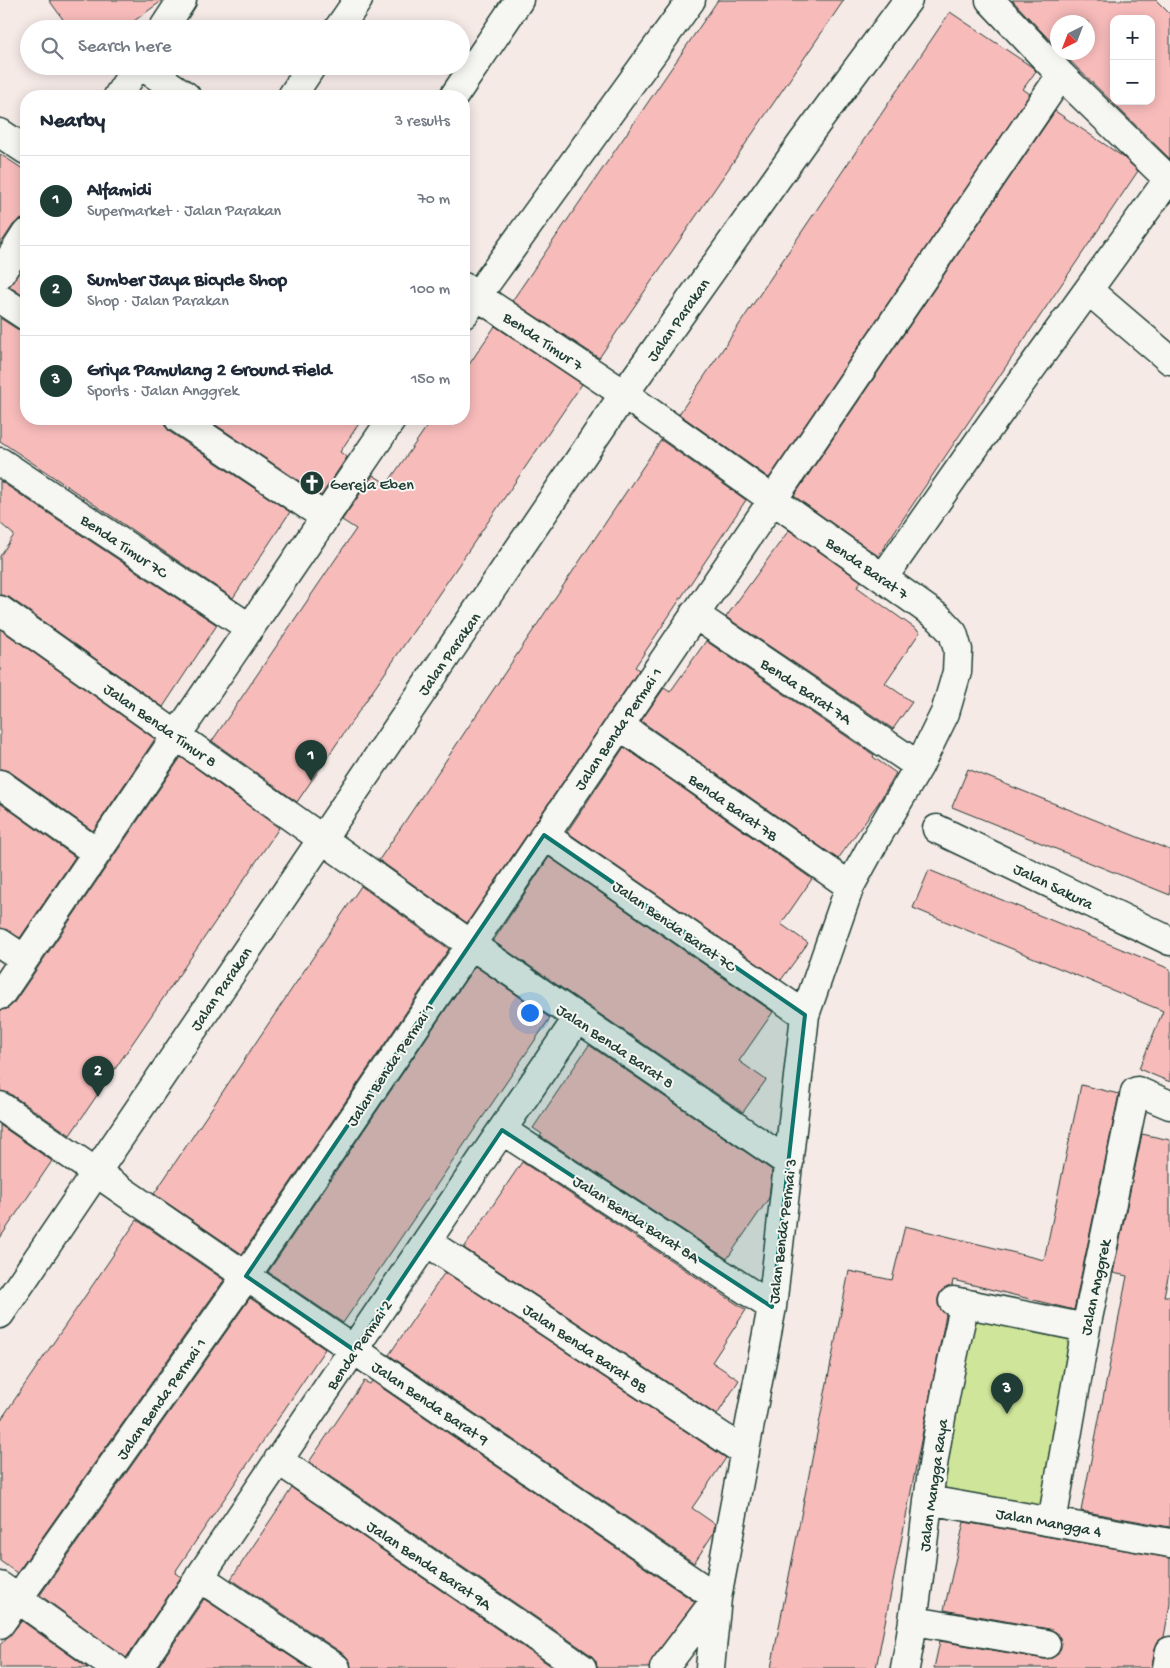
<!DOCTYPE html>
<html lang="en">
<head>
<meta charset="utf-8">
<style>
  body { margin:0; font-family:"Gochi Hand",sans-serif; background:#f6f6f7; color:#1f2937 }
  .controls { position:absolute; right:15px; top:15px; display:grid; overflow:hidden; border-radius:10px; box-shadow:0 2px 12px #0003 }
  .controls button { width:45px; height:45px; display:grid; place-items:center; padding:0; border:0; border-bottom:1px solid #e0e1e3; background:#fff; color:#1f2937; font:25px sans-serif }
  .compass { position:absolute; left:1050px; top:15px; width:45px; height:45px; border-radius:50%; background:#fff; box-shadow:0 2px 12px #0003; rotate:222deg }
  .you { position:absolute; left:529px; top:1012px; width:18px; height:18px; margin:-12px; border:4px solid #fff; border-radius:50%; background:#1a73e8; box-shadow:0 0 0 8px #1a73e833 }
  .badge { display:grid; place-items:center; width:32px; height:32px; border-radius:50%; background:#1f3d34; color:#fff; font-size:16px; font-weight:700 }
  .pin { position:absolute; translate:-50% -41px; filter:drop-shadow(0 1px 2px #0008) }
  .pin::after { content:''; position:absolute; top:26px; width:18px; height:15px; background:inherit; clip-path:polygon(0 0,100% 0,50% 100%) }
  .list { margin:0; padding:0; list-style:none }
  h2 { display:flex; justify-content:space-between; align-items:center; height:65px; margin:0; padding:0 20px; font-size:21px }
  h2 small { font-size:16px; font-weight:400; color:#747a83 }
  .list li { display:grid; grid-template-columns:32px 1fr auto; gap:15px; align-items:center; box-sizing:border-box; height:90px; padding:0 20px; border-top:1px solid #e0e1e3 }
  .list b { display:block; font-size:19px; white-space:nowrap }
  .list p { margin:0; font-size:16px; white-space:nowrap; color:#747a83 }
  .list em { font-size:16px; font-style:normal; color:#747a83 }
  .icon { flex:none; width:28px; height:28px; fill:none; stroke:currentColor; stroke-width:2; stroke-linecap:round; stroke-linejoin:round }
  .map { position:relative; flex:none; width:1170px; height:1668px; overflow:hidden }
  .search { position:absolute; background:#fff; box-shadow:0 2px 12px #0003; left:20px; top:20px; width:450px; height:55px; display:flex; align-items:center; gap:12px; box-sizing:border-box; padding:0 18px; border-radius:28px; color:#747a83; font-size:19px }
  .panel { position:absolute; background:#fff; box-shadow:0 2px 12px #0003; left:20px; top:90px; width:450px; height:335px; border-radius:20px }
  .map>svg:first-child { display:block }
  .green { fill:#cfe599; stroke:#779166 }
  .building { fill:#f7bbba; stroke:#1f3d34; fill-rule:evenodd }
  .lines { fill:none; stroke-linecap:round; stroke-linejoin:round }
  .street-casing { stroke:#1f3d34; stroke-width:31 }
  .secondary-casing { stroke:#1f3d34; stroke-width:31 }
  .street { stroke:#f6f6f2; stroke-width:28 }
  .secondary { stroke:#f6f6f2; stroke-width:28 }
  .marked { fill:#0f766e; fill-opacity:0.2; stroke:#0f766e; stroke-width:4; stroke-linejoin:round }
  .labels { text-anchor:middle; stroke-width:4; stroke-linejoin:round; paint-order:stroke }
  .street-label { font-size:16px; fill:#1f3d34; stroke:#f6f6f2 }
  .poi-label { font-size:16px; fill:#1f3d34; stroke:#f6f6f2; text-anchor:start }
</style>
</head>
<body>
<div class="map">
<svg width="1170" height="1668" viewBox="0 0 1170 1668">
  <rect width="100%" height="100%" fill="#f6eae7"/>
  <filter id="ink" filterUnits="userSpaceOnUse"><feTurbulence type="fractalNoise" baseFrequency=".02" numOctaves="2"/><feDisplacementMap in="SourceGraphic" scale="10" xChannelSelector="R" yChannelSelector="G"/><feConvolveMatrix kernelMatrix="1 2 1 2 8 2 1 2 1" color-interpolation-filters="sRGB"/></filter>
  <g filter="url(#ink)">
    <!-- green -->
    <path class="green" d="M973,1316L1073,1337L1044,1510L940,1491Z"/>
    <!-- building -->
    <path class="building" d="M49,0H163L123,29H70Z
      M718,0H844L599,358L512,301Z
      M1012,0H1156L1170,14V159L1061,52H1088V22H1058V49ZM1114,19H1151V101H1114Z
      M950,12L1032,67L1036,71L1023,89L1030,94L769,478L679,414Z
      M1055,111L1122,156L1138,171L878,556L794,496Z
      M0,154L26,171V218L19,220L13,225L0,245Z
      M26,262V298L9,286Z
      M0,318L17,329L26,331V419H164L165,426L170,432L290,512L233,598L0,441Z
      M495,326L582,384L297,802L212,741L356,529L342,520L373,475L387,484L432,419H464V372Z
      M207,419H362L340,452L347,457L321,496Z
      M661,440L746,500L635,667L639,670L467,923L379,860Z
      M0,481L217,625L163,707L9,597L0,595V556L14,535L0,523Z
      M789,530L861,581L857,587L920,632L885,683L912,702L893,729L726,617Z
      M0,629L155,739L93,831L9,771L0,769Z
      M706,641L874,755L873,757L896,773L879,802L838,859L641,721L664,688L670,692Z
      M624,747L812,879L781,924L808,943L781,980L567,832Z
      M181,757L279,828L70,1135L9,1093L0,1091V1010L7,1009L13,1004Z
      M968,769L1170,850V895L952,807Z
      M0,803L75,857L20,938L0,928Z
      M549,857L773,1012L739,1061L766,1080L743,1112L493,941Z
      M929,870L1170,969V1082L1139,1069L1163,1011L913,908Z
      M361,886L449,949L242,1254L154,1194Z
      M475,966L550,1018L343,1323L268,1272Z
      M589,1045L772,1170L769,1198L727,1259L540,1136L542,1134L533,1128Z
      M1081,1085L1119,1094L1074,1310L953,1280L952,1286L941,1291L938,1298V1305L946,1315L876,1668H771L849,1271L892,1280L905,1226L1044,1260Z
      M0,1125L52,1161L0,1238Z
      M1142,1134L1170,1140V1268L1164,1296H1170V1527L1081,1511L1127,1276L1113,1273Z
      M522,1162L746,1310L712,1362L739,1380L717,1415L464,1248Z
      M137,1220L224,1280L17,1573L0,1561V1421Z
      M445,1272L726,1458L692,1508L715,1524L713,1534L694,1563L389,1355Z
      M250,1298L325,1349L177,1569L175,1573L181,1577L126,1658L40,1595Z
      M364,1381L370,1384L372,1381L695,1602L652,1659L649,1668H597L596,1661L591,1655L309,1462Z
      M292,1488L554,1668H351L350,1661L345,1655L231,1579Z
      M964,1522L1170,1558V1604L1164,1637L1158,1641L1155,1648L1152,1668H934L940,1641L1044,1659L1052,1658L1058,1654L1061,1647L1060,1638L1056,1632L1049,1629L944,1610Z
      M204,1599L308,1668H157Z
      M22,1621L88,1668H0V1645Z"/>
    <g class="lines">
      <defs>
        <path id="street" d="M990,0L1061,75L1168,179
          M163,29L182,0
          M338,29L358,0
          M142,66L186,96
          M118,96L137,66
          M292,96L312,66
          M454,96L519,0
          M0,133L26,150
          M0,274L26,234
          M464,287L624,394L939,618L953,633L958,650L957,672L945,713L919,766L878,835L850,886L805,1015L772,1307L717,1598L710,1668
          M1088,290L1170,360
          M0,299L26,316
          M464,314L691,0
          M179,419L325,517
          M0,462L250,628
          M883,578L991,424L1170,177
          M0,610L470,944L789,1163
          M694,614L919,766
          M619,725L850,886
          M0,784L97,853
          M937,829L1170,941
          M544,835L805,1015
          M0,943L24,959
          M0,995L392,419
          M0,1106L246,1276L717,1598L664,1668
          M502,1130L772,1307
          M427,1242L745,1452
          M953,1301L1086,1328
          M278,1460L582,1668
          M928,1500L1170,1543
          M1052,1522L1086,1328L1135,1092L1137,1091L1170,1105
          M199,1577L336,1668
          M0,1586L115,1668
          M915,1621L1046,1644
          M0,1624L240,1285L1061,75
          M138,1668L577,1019
          M905,1668C916,1613 921,1558 928,1502C936,1435 950,1368 965,1303
          M1167,1668L1170,1651"/>
        <path id="secondary" d="M0,1314L624,394L802,143L908,0"/>
      </defs>
      <!-- street casing -->
      <use href="#street" class="street-casing"/>
      <!-- secondary casing -->
      <use href="#secondary" class="secondary-casing"/>
      <!-- street -->
      <use href="#street" class="street"/>
      <!-- secondary -->
      <use href="#secondary" class="secondary"/>
    </g>
  </g>
  <!-- marked area -->
  <path class="marked" d="M544,835L805,1015L772,1307L502,1130L354,1350L246,1276Z"/>
  <!-- icons -->
  <defs>
    <symbol id="church-disc" viewBox="-11 -11 22 22"><circle r="9.5" fill="#1f3d34" stroke="#f6f6f2"/><path d="M-1.2-6h2.4v3.5h3.3v2.4h-3.3V6h-2.4V-.1h-3.3v-2.4h3.3Z" fill="#fff"/></symbol>
  </defs>
  <g fill-rule="evenodd">
    <use href="#church-disc" x="298" y="469" width="28" height="28"/>
  </g>
  <g class="labels">
    <!-- street labels -->
    <g class="street-label">
      <text transform="translate(677 319) rotate(-55)" y="6">Jalan Parakan</text>
      <text transform="translate(544 340) rotate(34)" y="6">Benda Timur 7</text>
      <text transform="translate(125 545) rotate(34)" y="6">Benda Timur 7C</text>
      <text transform="translate(868 567) rotate(35)" y="6">Benda Barat 7</text>
      <text transform="translate(448 653) rotate(-55)" y="6">Jalan Parakan</text>
      <text transform="translate(807 690) rotate(34)" y="6">Benda Barat 7A</text>
      <text transform="translate(161 724) rotate(35)" y="6">Jalan Benda Timur 8</text>
      <text transform="translate(617 728) rotate(-56)" y="6">Jalan Benda Permai 1</text>
      <text transform="translate(734 806) rotate(35)" y="6">Benda Barat 7B</text>
      <text transform="translate(1054 885) rotate(26)" y="6">Jalan Sakura</text>
      <text transform="translate(675 925) rotate(35)" y="6">Jalan Benda Barat 7C</text>
      <text transform="translate(220 988) rotate(-56)" y="6">Jalan Parakan</text>
      <text transform="translate(616 1045) rotate(34)" y="6">Jalan Benda Barat 8</text>
      <text transform="translate(389 1064) rotate(-56)" y="6">Jalan Benda Permai 1</text>
      <text transform="translate(637 1218) rotate(33)" y="6">Jalan Benda Barat 8A</text>
      <text transform="translate(781 1231) rotate(-83)" y="6">Jalan Benda Permai 3</text>
      <text transform="translate(1094 1287) rotate(-78)" y="6">Jalan Anggrek</text>
      <text transform="translate(358 1344) rotate(-56)" y="6">Benda Permai 2</text>
      <text transform="translate(586 1347) rotate(34)" y="6">Jalan Benda Barat 8B</text>
      <text transform="translate(160 1398) rotate(-55)" y="6">Jalan Benda Permai 1</text>
      <text transform="translate(431 1402) rotate(34)" y="6">Jalan Benda Barat 9</text>
      <text transform="translate(932 1485) rotate(-82)" y="6">Jalan Mangga Raya</text>
      <text transform="translate(1049 1521) rotate(10)" y="6">Jalan Mangga 4</text>
      <text transform="translate(430 1564) rotate(34)" y="6">Jalan Benda Barat 9A</text>
    </g>
    <!-- poi labels -->
    <g class="poi-label">
      <text x="330" y="489">Gereja Eben</text>
    </g>
  </g>
</svg>
<div class="controls">
<button>+</button>
<button>−</button>
</div>
<svg class="compass" viewBox="-18 -18 36 36"><path d="M0-13l5 13h-10z" fill="#e53935"/><path d="M0 13l5-13h-10z" fill="#747a83"/></svg>
<div class="you"></div>
<div class="pin badge" style="left:311px;top:781px">1</div>
<div class="pin badge" style="left:98px;top:1097px">2</div>
<div class="pin badge" style="left:1007px;top:1414px">3</div>
<div class="search"><svg class="icon" aria-label="search" viewBox="0 0 24 24"><circle cx="10" cy="10" r="6"/><path d="M15 15l6 6"/></svg>Search here</div>
<section class="panel">
<h2>Nearby<small>3 results</small></h2>
<ul class="list">
<li><span class="badge">1</span><div><b>Alfamidi</b><p>Supermarket · Jalan Parakan</p></div><em>70 m</em></li>
<li><span class="badge">2</span><div><b>Sumber Jaya Bicycle Shop</b><p>Shop · Jalan Parakan</p></div><em>100 m</em></li>
<li><span class="badge">3</span><div><b>Griya Pamulang 2 Ground Field</b><p>Sports · Jalan Anggrek</p></div><em>150 m</em></li>
</ul>
</section>
</div>
</body>
</html>
